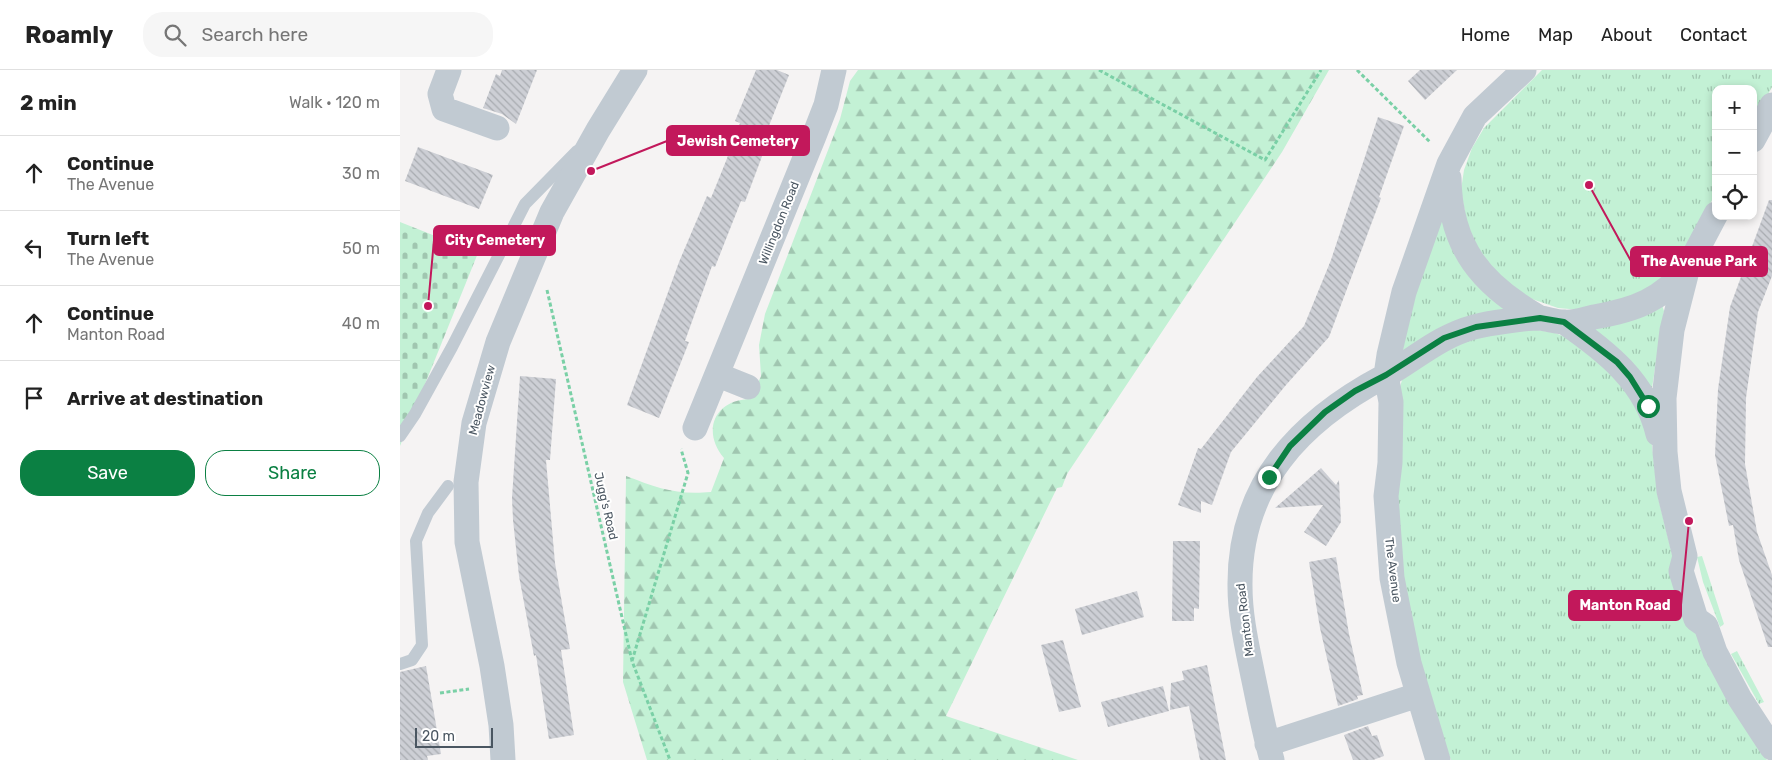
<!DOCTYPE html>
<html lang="en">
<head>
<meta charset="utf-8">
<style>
  body { margin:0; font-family:Rubik,sans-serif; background:#f6f6f6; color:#222 }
  .controls { position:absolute; right:15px; top:15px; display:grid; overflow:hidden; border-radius:10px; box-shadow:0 2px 8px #0003 }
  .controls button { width:45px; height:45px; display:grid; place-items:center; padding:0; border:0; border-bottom:1px solid #e0e0e0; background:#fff; color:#222; font:25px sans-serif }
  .scale { position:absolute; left:15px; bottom:12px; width:78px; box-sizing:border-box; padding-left:5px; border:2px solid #4a5661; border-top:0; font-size:14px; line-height:18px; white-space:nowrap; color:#4a5661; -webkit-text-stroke:4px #fff; paint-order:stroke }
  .stop { position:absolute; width:15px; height:15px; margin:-11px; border:4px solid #0b8043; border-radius:50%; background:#fff }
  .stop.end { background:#0b8043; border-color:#fff; box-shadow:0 1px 5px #0008 }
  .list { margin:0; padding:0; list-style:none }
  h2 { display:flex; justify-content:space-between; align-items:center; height:65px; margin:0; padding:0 20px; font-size:21px }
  h2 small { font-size:16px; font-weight:400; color:#767676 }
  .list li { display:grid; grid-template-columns:32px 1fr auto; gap:15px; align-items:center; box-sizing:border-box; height:75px; padding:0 20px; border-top:1px solid #e0e0e0 }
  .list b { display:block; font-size:19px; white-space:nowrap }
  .list p { margin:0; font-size:16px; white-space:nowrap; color:#767676 }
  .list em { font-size:16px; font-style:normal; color:#767676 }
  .actions { display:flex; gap:10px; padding:15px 20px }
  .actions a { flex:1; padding:11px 0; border:1px solid #0b8043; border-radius:20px; text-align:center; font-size:18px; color:#0b8043 }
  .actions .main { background:#0b8043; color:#fff }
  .icon { flex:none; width:28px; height:28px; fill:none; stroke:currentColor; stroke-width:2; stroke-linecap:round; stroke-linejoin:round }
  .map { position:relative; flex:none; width:1372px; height:690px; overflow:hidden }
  header { display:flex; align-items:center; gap:30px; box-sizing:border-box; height:70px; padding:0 25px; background:#fff; border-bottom:1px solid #e0e0e0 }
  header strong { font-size:24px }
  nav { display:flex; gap:28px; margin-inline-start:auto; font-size:18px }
  .search { width:350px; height:45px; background:#f6f6f6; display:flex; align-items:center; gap:12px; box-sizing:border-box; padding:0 18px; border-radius:20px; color:#767676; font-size:19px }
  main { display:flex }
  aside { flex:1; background:#fff }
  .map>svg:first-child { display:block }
  .grass { fill:url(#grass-tufts) }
  .forest { fill:url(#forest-firs) }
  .cemetery { fill:url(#cemetery-stones) }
  .building { fill:url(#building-back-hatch) }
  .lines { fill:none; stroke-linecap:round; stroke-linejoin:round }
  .path { stroke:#7ad0a6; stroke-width:3; stroke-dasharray:4 2.5; stroke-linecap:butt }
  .lane { stroke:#c1cad2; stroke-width:12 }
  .street { stroke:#c1cad2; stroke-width:25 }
  .route { stroke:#0b8043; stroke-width:6 }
  .labels { text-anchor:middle; stroke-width:4; stroke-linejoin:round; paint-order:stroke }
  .street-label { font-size:12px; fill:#4a5661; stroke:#fff }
  .leader { fill:none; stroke:#c2185b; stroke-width:2 }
  .callout-dot { fill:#c2185b; stroke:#fff; stroke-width:2 }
  .callout { fill:#c2185b; stroke:#c2185b; stroke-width:2 }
  .callout-label { font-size:14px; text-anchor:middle; font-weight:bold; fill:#fff }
</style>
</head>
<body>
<header>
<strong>Roamly</strong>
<div class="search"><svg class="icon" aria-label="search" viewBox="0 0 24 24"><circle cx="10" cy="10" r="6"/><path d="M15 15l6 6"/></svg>Search here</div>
<nav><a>Home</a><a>Map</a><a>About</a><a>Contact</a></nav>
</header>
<main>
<aside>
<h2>2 min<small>Walk · 120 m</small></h2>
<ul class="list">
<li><svg class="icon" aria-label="ahead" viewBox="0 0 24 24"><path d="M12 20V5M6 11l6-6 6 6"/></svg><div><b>Continue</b><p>The Avenue</p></div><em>30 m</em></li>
<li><svg class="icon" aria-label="left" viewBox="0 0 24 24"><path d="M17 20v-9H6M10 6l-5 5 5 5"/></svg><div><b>Turn left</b><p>The Avenue</p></div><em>50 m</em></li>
<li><svg class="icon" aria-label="ahead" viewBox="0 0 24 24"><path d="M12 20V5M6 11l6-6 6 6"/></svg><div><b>Continue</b><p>Manton Road</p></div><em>40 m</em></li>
<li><svg class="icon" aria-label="arrive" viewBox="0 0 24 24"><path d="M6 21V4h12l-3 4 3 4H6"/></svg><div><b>Arrive at destination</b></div></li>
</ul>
<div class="actions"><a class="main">Save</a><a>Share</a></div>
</aside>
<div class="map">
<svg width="1372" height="690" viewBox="0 0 1372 690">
  <defs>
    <pattern id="grass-tufts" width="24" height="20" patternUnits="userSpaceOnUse" patternTransform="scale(1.25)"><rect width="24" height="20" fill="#c3f1d5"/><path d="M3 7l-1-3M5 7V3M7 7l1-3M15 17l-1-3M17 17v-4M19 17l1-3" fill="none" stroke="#a0c6b0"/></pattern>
    <pattern id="forest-firs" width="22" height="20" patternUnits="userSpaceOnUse" patternTransform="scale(1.25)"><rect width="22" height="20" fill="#c3f1d5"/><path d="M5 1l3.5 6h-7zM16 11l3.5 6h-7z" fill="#a0c6b0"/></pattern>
    <pattern id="cemetery-stones" width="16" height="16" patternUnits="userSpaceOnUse" patternTransform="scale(1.25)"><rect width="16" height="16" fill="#c3f1d5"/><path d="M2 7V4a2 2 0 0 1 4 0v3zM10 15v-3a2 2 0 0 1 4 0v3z" fill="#a0c6b0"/></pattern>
    <pattern id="building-back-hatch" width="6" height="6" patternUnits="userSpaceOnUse" patternTransform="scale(1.25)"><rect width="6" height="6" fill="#cdcfd5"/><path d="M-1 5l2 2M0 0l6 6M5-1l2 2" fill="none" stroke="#a8abb0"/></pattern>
  </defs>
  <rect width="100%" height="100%" fill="#f5f3f3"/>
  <!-- grass -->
  <path class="grass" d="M1142,0H1372V17L1353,51V19H1316V123L1282,185L1264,206L1239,227L1181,240L1158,238L1132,229L1100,209L1069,166L1061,120L1064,100L1072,78L1084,58Z
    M1042,149L1106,238L1003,283L1001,273L1017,205Z
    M1262,235L1264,241L1252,318L1196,268L1195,258Z
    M1119,257L1155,263L1172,269L1205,288L1250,359L1258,427L1283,529L1354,672L1367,690H1051C1022,614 1000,531 997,450C996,406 999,361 1000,317L1002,310L1036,278Z
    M1302,486L1324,554L1320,557L1303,512L1297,487Z
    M1337,581L1364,632L1359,634L1331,584Z"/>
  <!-- forest -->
  <path class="forest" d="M458,0H929L882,82L667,404L662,417L657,418L546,646L678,690H247L223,612L226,406C258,418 275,425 311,422L324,388C301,361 315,329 351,329L361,306L359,275L365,244L440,49L450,11Z"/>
  <!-- cemetery -->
  <path class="cemetery" d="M0,152L78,183L0,376Z"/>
  <!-- building -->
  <path class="building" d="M102,0H137L116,54L102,44L83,38L96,4L100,6Z
    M356,0H377L389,5L363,71L367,73L345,132L341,131L315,197L312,196L285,271L289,272L259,348L227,335L279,192L307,126L311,128L326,91L340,53L335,51Z
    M1020,0H1057L1025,30L1008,11Z
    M978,47L1004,56L979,127L981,128L929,267L886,315L831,382L812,435L801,431V443L778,435L798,378L801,379L857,307L904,256L931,190Z
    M18,77L93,105L79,139L5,111Z
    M1369,130H1372V206L1358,242L1346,328L1345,394L1357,462L1372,505V577H1368L1339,490L1333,455L1329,456L1315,385L1318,319L1330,237Z
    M120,306L156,309L150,390H146L155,493L170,579L161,580L174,665L149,669L136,585L134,586L119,506L113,450L112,428Z
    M921,398L936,415L939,410L941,452L926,476L904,462L923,435L875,438Z
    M773,471H800L799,539L794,538V551H772Z
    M936,487L949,564L963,625L957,626L958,629L938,636L920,558L909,492Z
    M737,521L744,547L682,565L675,539Z
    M663,570L681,637L659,642L641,575Z
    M807,595L826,690H800L789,636L770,640L771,613L784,610L782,601Z
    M26,596L41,684L27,686L28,690H0V602Z
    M763,616L769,641L708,657L701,632Z
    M968,656L972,666L977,665L984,686L973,690H953L944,665Z"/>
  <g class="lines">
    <!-- path -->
    <path class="path" d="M699,0L865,90L921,0
      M957,0L1031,73
      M147,220L232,591L270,690
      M232,591L288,403L281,379
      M40,623L69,619"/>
    <!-- lane -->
    <path class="lane" d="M0,366L15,344L52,277L125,134L177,81
      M0,594L12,590L22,575L16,471L28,443L48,416"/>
    <!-- street -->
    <path class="street" d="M49,0L40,24L44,39L97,58
      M1353,70L1372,35
      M1049,108C1050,178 1082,215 1140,248
      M1316,144L1288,197L1272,260L1264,328L1265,382L1269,421L1285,486L1281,501L1296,549L1306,556L1315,582L1340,629L1372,678
      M1164,252C1206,281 1246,312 1258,364
      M318,305L348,317
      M295,358L414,66L426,35L434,0
      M867,674L1018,625
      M103,690L101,655L92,596L67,472L66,412L74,353L98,272L152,142L198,60L235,0
      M872,690C864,662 859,634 853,606C847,576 840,547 840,516C839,414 900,351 985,306C1015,289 1040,266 1074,257C1089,253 1125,248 1140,248C1148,249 1156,252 1164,252C1173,253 1185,249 1194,247C1235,240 1262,230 1288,197
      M1038,690L1009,593L992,508L986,426L990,393L991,332L986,305L989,285L1004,222L1049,94L1075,46L1124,0"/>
  </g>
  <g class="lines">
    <!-- route -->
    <path class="route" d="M869,407L890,376L925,342L955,321L986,305L1044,268L1076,257L1140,248L1164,252L1217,292L1230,307L1248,336"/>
  </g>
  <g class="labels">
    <!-- street labels -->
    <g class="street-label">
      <text transform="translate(379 153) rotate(-68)" y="4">Willingdon Road</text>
      <text transform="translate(82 330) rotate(-75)" y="4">Meadowview</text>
      <text transform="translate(206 436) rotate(77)" y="4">Jugg's Road</text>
      <text transform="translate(993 500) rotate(83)" y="4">The Avenue</text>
      <text transform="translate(845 550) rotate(-97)" y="4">Manton Road</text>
    </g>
  </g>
  <!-- callouts -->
  <path class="leader" d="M191 101L267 71M28 236L34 170M1189 115L1231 191M1289 451L1281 535"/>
  <g class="callout-dot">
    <circle cx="191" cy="101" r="5"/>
    <circle cx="28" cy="236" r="5"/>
    <circle cx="1189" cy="115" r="5"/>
    <circle cx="1289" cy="451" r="5"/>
  </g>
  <g class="callout">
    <rect x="267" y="56" width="142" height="29" rx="5"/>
    <rect x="34" y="156" width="121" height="29" rx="5"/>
    <rect x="1231" y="177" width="136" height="29" rx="5"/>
    <rect x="1169" y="521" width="112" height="29" rx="5"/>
  </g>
  <g class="callout-label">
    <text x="338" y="76">Jewish Cemetery</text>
    <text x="95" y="175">City Cemetery</text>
    <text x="1299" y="196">The Avenue Park</text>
    <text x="1225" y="540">Manton Road</text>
  </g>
</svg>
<div class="controls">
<button>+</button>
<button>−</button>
<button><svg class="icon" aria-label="locate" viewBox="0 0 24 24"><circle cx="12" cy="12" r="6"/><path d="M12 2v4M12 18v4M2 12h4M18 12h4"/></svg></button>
</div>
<div class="scale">20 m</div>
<div class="stop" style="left:1248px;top:336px"></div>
<div class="stop end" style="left:869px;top:407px"></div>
</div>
</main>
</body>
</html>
